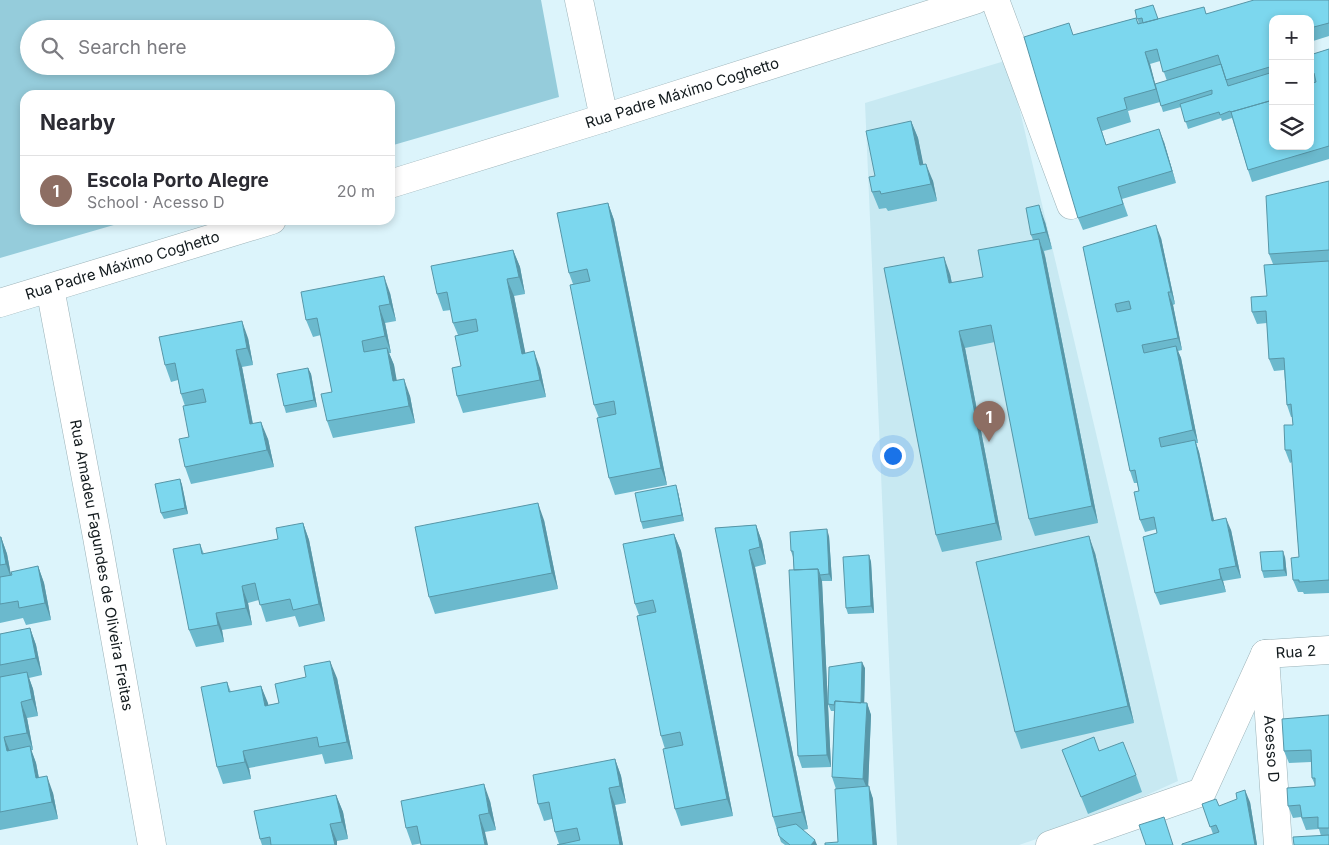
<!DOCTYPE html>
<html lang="en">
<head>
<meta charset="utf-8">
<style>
  body { margin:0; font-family:Inter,sans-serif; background:#f2f2f3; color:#2b2b33 }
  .controls { position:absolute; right:15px; top:15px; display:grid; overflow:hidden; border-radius:10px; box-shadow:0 2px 8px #0003 }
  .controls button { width:45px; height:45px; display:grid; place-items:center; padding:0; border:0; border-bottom:1px solid #e1e1e2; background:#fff; color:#2b2b33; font:25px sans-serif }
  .you { position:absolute; left:892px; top:455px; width:18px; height:18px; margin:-12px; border:4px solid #fff; border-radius:50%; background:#1a73e8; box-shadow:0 0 0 8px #1a73e833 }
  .badge { display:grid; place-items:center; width:32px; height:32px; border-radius:50%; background:#d93025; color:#fff; font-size:16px; font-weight:700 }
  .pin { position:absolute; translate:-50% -41px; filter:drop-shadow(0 1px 2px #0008) }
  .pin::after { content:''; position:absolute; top:26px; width:18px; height:15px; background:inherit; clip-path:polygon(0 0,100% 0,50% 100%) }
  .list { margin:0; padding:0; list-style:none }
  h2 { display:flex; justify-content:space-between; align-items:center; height:65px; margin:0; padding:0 20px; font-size:21px }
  h2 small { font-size:16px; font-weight:400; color:#7c7c81 }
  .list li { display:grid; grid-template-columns:32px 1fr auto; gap:15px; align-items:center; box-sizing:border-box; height:70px; padding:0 20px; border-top:1px solid #e1e1e2 }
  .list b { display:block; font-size:19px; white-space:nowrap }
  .list p { margin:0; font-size:16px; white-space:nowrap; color:#7c7c81 }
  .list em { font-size:16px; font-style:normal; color:#7c7c81 }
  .icon { flex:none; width:28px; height:28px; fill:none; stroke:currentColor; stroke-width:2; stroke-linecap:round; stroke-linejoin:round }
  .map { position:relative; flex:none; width:1329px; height:845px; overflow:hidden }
  .search { position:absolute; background:#fff; box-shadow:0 2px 8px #0003; left:20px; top:20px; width:375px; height:55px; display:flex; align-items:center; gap:12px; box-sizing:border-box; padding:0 18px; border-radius:28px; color:#7c7c81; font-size:19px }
  .panel { position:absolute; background:#fff; box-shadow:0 2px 8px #0003; left:20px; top:90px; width:375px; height:135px; border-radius:15px }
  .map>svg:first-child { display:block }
  .built { fill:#c8e9f2 }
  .green { fill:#95ccdb; fill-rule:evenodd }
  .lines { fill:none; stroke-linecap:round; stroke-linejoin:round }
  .minor-casing { stroke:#9bb2b8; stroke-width:29 }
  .minor { stroke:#fff; stroke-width:28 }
  .wall { fill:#6bb9cd; fill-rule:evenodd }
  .shaded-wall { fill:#5796a7 }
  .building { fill:#7cd7ee; stroke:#5796a7; fill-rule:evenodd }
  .labels { text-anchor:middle; stroke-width:5; stroke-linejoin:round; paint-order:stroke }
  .street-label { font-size:15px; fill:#121a1d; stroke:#f9fdff }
</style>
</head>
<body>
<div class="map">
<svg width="1329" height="845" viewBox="0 0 1329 845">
  <rect width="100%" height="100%" fill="#dcf4fb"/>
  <!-- built -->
  <path class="built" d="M1008,60L1178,781L1089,821L1019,845H897L865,103Z"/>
  <!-- green -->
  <path class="green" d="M0,0H541L559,97L390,146V95H25V220H131L0,258ZM29,29H386V66H29Z"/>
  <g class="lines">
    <defs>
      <g id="minor">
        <path d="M579,0L604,118"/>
        <path d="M995,0L1071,205"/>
        <path id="s1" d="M390,184L604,118L975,0"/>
        <path id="s2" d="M50,288L97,537L152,845"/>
        <path id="s3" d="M0,303L272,220"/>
        <path id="s4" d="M1265,654L1329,650"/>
        <path id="s5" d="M1265,657L1278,845"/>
        <path d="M1050,845L1202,792L1265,654"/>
      </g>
    </defs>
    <!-- minor casing -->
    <use href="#minor" class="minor-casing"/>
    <!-- minor -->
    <use href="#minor" class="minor"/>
  </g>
  <!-- wall -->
  <path class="wall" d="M1329,0V36L1310,42V19H1273V146H1310V55L1329,49V159L1252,182L1248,170L1232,118L1222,121L1221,118L1188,129L1181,107L1163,112L1160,102L1128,111L1131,122L1102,131L1106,145L1164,142L1176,183L1122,199L1128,216L1083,230L1078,218L1073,35L1136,18L1139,24L1135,10L1158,19ZM1160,61L1167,81L1155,84L1150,64Z
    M911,121L918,138L923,165L933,181L937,201L888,211L886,208L879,209L872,192L875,176Z
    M1329,181V593L1304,594L1303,592H1298L1293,580L1299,557L1292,462L1290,463L1285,450L1293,425L1292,417H1291L1287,405L1284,370L1274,371L1269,359L1267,323L1257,324L1252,312L1267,296L1273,264L1269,254Z
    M608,203L614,220L667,485L615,495L609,478L599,418L594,405L573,284L569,273Z
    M1045,222L1052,249L1044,251L1045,256L1098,523L1035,536L1029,519L995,342L965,348L1002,540L942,552L936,535L950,274L952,283L983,277L1033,240L1031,235Z
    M1161,238L1175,304L1173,305L1182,350L1178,351L1181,358L1198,443H1196L1199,452L1214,521L1231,530L1241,578L1223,581L1226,592L1160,605L1155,593L1157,533V529L1145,532L1140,520L1139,491L1137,483H1134L1130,471L1083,247Z
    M513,250L520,267L525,294L514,296L525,353L540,368L546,397L463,413L457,396L461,366L458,335L453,323L451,310L443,311L437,294Z
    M390,293L396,321L385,323L391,353H389L394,365L396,381L410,396L415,423L333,438L327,421L332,392L321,335L313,337L306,320Z
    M248,338L253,365L242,367L253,424L268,439L274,467L191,484L185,467L189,437L185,406L181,394L178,380L171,382L165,365Z
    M308,368L311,374L317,407L286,413L284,406Z
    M180,479L182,485L188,514L164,519L161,513Z
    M678,492L684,521L643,529L641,522Z
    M544,520L558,589L435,614L429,597Z
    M303,523L309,540L325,621L299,627L295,616L266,622L259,600L248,603L252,625L222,630L224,642L196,647L189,630L200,544L204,554L278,539Z
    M756,525L762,542L766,564L755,567L808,829L803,830L817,845H785L781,842L779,836L773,817L715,528Z
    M674,534L681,551L733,816L681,826L675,809L665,749L661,736L639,615L635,604Z
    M829,536L832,581H822L831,767L802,768L798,756L794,570L793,557L791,551Z
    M0,537H1L7,554L11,575L38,566L44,583L51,620L26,625L23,618L0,623Z
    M1095,553L1134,723L1021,749L1015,732Z
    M869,555L871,562L874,613L848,614L846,608Z
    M1285,557L1287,576L1264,578L1262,571Z
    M30,628L36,645L42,675L29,678L33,689L38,716L27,718L33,750H31L36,763L39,778L53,793L58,819L0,830V634Z
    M865,668L864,703H867L871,715L868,786L873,799L838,842L836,789L832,777L834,711H831L828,704Z
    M337,678L353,759L325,764L322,754L249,768L251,779L223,784L217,767L227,682L231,692L261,686L268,705L279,703Z
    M1329,715V845L1321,836L1319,829L1306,830L1301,817L1293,818L1288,806L1315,786V785L1312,778L1311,762L1289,763L1284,751Z
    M1062,750L1099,751L1136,775L1142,792L1088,814Z
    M615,759L621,776L626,803L615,805L623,845H557L559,844L555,832L552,819L544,821L538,804Z
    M336,795L343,812L348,839L337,841V845H262L260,839Z
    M490,801L496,830L412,845L406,828Z
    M1250,802L1257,845L1213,834L1202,804L1219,806Z"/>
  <!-- shaded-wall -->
  <path class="shaded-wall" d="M1145,52L1150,64L1160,102L1156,89Z
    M911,121L918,138L927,182L920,165Z
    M1159,129L1164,142L1176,183L1172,171Z
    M926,164L933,181L937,201L931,184Z
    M608,203L614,220L667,485L661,468Z
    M1039,205L1045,222L1052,249L1046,232Z
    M1156,225L1161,238L1175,304L1171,292Z
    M1039,239L1045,256L1098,523L1092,506Z
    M513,250L520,267L525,294L519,277Z
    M944,257L950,274L955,300L949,283Z
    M384,276L390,293L396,321L390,304Z
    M507,279L514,296L529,371L522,354Z
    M1168,292L1173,305L1182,350L1178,338Z
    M379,306L385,323L391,353L385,336Z
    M242,321L248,338L253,365L247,348Z
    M959,331L965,348L1002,540L996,523Z
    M1176,346L1181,358L1198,443L1193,430Z
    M387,348L394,365L400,398L393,381Z
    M236,350L242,367L256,441L250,424Z
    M534,351L540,368L546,397L540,380Z
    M308,368L311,374L317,407L314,400Z
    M404,379L410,396L415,423L409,406Z
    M261,422L268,439L274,467L267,450Z
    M1195,440L1199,452L1217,534L1212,521Z
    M180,479L182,485L188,514L185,508Z
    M676,485L678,492L684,521L682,515Z
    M538,503L544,520L558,589L552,573Z
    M1226,518L1231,530L1241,578L1236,566Z
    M303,523L309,540L325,621L319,604Z
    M756,525L762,542L766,564L760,547Z
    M827,529L829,536L832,581L829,574Z
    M674,534L681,551L733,816L727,799Z
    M1089,536L1095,553L1134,723L1128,706Z
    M1,537L7,554L12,581L6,564Z
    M749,550L755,567L808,829L802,812Z
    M1283,551L1285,557L1287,576L1284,570Z
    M869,555L871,562L874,613L871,606Z
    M38,566L44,583L51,620L45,603Z
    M818,569L822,581L831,767L827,755Z
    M1219,569L1223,581L1226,592L1221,579Z
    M242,586L248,603L252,625L246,608Z
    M216,613L222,630L224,642L218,625Z
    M30,628L36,645L42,675L36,658Z
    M330,661L337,678L353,759L347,742Z
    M862,662L865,668L864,712L861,705Z
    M27,672L33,689L38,716L32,699Z
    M261,686L268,703L271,723L265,706Z
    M21,702L27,718L33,750L27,733Z
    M867,703L871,715L868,791L863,779Z
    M4,737L11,754L7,751Z
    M30,746L36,763L42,795L36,778Z
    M243,751L249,768L251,779L245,762Z
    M615,759L621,776L626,803L620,786Z
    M47,776L53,793L58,819L52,802Z
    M484,784L490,801L496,830L489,813Z
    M869,786L873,799L877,845H873Z
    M609,788L615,805L623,845H620Z
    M1245,790L1250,802L1257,845H1255Z
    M336,795L343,812L348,839L342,822Z
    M479,815L485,832L488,845H485Z
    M330,824L337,841V845H335Z
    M815,840L817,845H811Z"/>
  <!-- building -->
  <path class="building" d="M1254,0H1329V23L1310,28V19H1273V66L1226,80L1218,55L1163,72L1157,49L1145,52L1156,89L1124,98L1127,109L1097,118L1106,145L1159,129L1172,171L1118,187L1123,204L1078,218L1024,37L1069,23L1073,35L1136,18L1138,24L1142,23L1204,7L1206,14Z
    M1153,5L1158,19L1143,23L1142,18L1137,19L1135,10Z
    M1329,49V146L1248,170L1231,112L1273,100V146H1310V84L1316,82L1314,73L1310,74V55Z
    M1221,64L1228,86L1273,72V100L1231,112L1230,111L1220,115L1219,112L1185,122L1180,104L1212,94V90L1161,106L1155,84Z
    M911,121L920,165L926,164L931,184L881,194L880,191L872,192L869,177L875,176L866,131Z
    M1329,181V250L1269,254L1266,196Z
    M608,203L661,468L609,478L597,418L616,414L614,401L594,405L570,285L590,281L587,269L569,273L557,213Z
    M1039,205L1046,232L1031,235L1026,208Z
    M1156,225L1171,292H1168L1178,338L1142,345L1144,353L1176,346L1193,430L1159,438L1161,447L1195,440L1212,521L1226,518L1236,566L1219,569L1221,579L1155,593L1143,537L1157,533L1154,517L1140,520L1134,492L1139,491L1135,470L1130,471L1083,247ZM1129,301L1131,309L1117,312L1115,304Z
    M1039,239L1092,506L1029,519L991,325L959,331L996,523L936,535L884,268L944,257L949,283L983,277L978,250Z
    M513,250L519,277L507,279L522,354L534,351L540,380L457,396L452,368L461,366L455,336L478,331L476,319L453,323L447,292L437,294L431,266Z
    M1329,261V580L1299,582V580H1293L1291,558L1299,557L1291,450H1285L1284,425H1293L1291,404L1287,405L1284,358L1269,359L1266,311L1252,312L1251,297L1267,296L1264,265Z
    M384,276L390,304L379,306L385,336L362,341L364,352L387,348L393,381L404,379L409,406L327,421L321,394L332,392L317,318L306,320L301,292Z
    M242,321L247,348L236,350L250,424L261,422L267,450L185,467L179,439L189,437L183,406L206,402L203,389L181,394L175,363L165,365L159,337Z
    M308,368L314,400L284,406L277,374Z
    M180,479L185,508L161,513L155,484Z
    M676,485L682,515L641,522L635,493Z
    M538,503L552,573L429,597L415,527Z
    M303,523L319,604L293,610L290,599L260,605L255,583L242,586L246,608L216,613L218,625L189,630L173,549L200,544L202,554L278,539L276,528Z
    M756,525L760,547L749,550L802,812L773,817L715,528Z
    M827,529L829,574L820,575L818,569L794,570L793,551H791L790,532Z
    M674,534L727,799L675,809L663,749L683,745L680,732L661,736L637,616L656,612L653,600L635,604L623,544Z
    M1089,536L1128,706L1015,732L976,562Z
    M0,537H1L6,564L0,565Z
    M1283,551L1284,570L1262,571L1260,552Z
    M869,555L871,606L846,608L843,557Z
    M38,566L45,603L19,608L18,601L0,604V577L12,575L11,572Z
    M818,569L827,755L798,756L789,570Z
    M30,628L36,658L0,665V634Z
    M330,661L347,742L319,747L317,737L243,751L245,762L217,767L201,687L227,682L229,692L261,686L265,706L279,703L275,684L306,677L304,666Z
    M862,662L861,703L835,701L834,705L828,704L829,667Z
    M27,672L32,699L21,702L27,733L4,737L7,751L30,746L36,778L47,776L52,802L0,812V677Z
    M835,701L867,703L863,779L832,777Z
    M1329,715V828H1318V817L1302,818L1300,805L1288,806L1287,788L1315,786V778H1312L1311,750L1284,751L1282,719Z
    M1094,737L1099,751L1123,742L1136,775L1081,797L1062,750Z
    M615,759L620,786L609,788L620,845H557L580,840L577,828L555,832L549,802L538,804L533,775Z
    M484,784L489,813L479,815L485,845H421L417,826L406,828L401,801Z
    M869,786L873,845H825V843L838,842L835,789Z
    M1245,790L1255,845H1182V844L1219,832L1216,825L1210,827L1202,804L1216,799L1219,806L1237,799L1236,793Z
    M336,795L342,822L330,824L335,845H271L270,837L260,839L254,811Z
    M1164,817L1173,845H1146L1139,825Z
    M796,824L815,840L811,845H790L779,836L777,828Z
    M1329,835V845H1294L1293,837Z"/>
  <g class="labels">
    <!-- street labels -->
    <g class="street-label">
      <text dy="5" stroke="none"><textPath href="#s1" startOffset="306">Rua Padre Máximo Coghetto</textPath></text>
      <text dy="5" stroke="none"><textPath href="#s3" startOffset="128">Rua Padre Máximo Coghetto</textPath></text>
      <text dy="5" stroke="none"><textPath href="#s2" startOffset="282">Rua Amadeu Fagundes de Oliveira Freitas</textPath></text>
      <text dy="5" stroke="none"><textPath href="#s4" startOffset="31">Rua 2</textPath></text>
      <text dy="5" stroke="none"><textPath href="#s5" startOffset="92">Acesso D</textPath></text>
    </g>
  </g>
</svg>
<div class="controls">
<button>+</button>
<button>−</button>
<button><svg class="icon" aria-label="layers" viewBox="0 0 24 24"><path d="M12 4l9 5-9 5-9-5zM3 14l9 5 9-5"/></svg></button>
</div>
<div class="you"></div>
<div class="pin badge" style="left:989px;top:442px;background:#8d6e63">1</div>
<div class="search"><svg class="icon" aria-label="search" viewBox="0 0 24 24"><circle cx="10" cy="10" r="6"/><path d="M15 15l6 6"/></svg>Search here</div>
<section class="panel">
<h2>Nearby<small></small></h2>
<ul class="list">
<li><span class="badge" style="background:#8d6e63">1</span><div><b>Escola Porto Alegre</b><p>School · Acesso D</p></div><em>20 m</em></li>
</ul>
</section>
</div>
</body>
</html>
